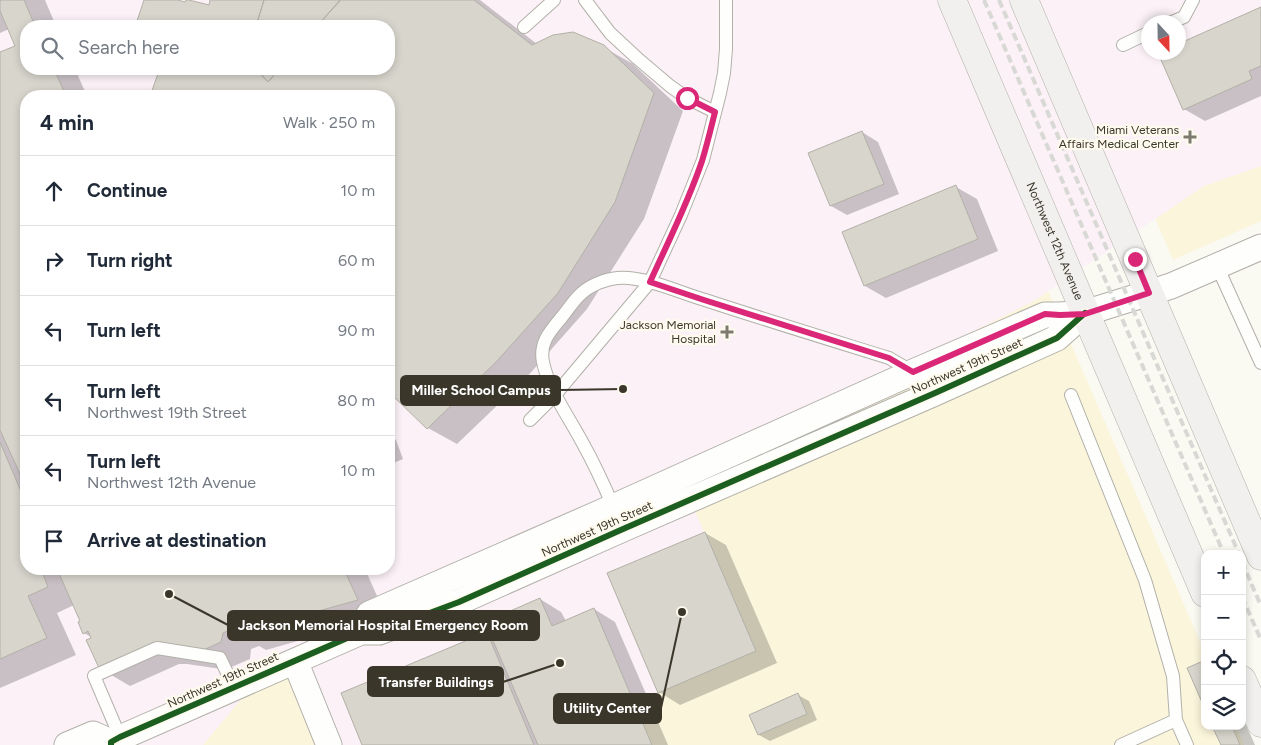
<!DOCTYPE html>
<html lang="en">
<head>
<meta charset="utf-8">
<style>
  body { margin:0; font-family:Figtree,sans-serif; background:#f2f2f3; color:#1f2937 }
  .controls { position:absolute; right:15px; bottom:15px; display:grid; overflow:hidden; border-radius:10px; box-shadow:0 2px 8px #0003 }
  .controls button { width:45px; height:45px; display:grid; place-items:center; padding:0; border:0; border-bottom:1px solid #e0e1e3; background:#fff; color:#1f2937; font:25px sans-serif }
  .compass { position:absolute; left:1141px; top:15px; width:45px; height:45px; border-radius:50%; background:#fff; box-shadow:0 2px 8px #0003; rotate:158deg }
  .stop { position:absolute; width:15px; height:15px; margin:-11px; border:4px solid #db2777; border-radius:50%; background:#fff }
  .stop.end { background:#db2777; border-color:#fff; box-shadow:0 1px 5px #0008 }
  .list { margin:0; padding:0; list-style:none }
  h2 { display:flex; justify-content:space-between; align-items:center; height:65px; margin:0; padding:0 20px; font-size:21px }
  h2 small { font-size:16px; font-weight:400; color:#747a83 }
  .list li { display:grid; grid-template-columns:32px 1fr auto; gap:15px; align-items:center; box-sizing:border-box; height:70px; padding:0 20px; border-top:1px solid #e0e1e3 }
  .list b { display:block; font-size:19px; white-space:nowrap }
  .list p { margin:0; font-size:16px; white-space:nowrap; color:#747a83 }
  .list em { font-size:16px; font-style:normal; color:#747a83 }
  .icon { flex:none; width:28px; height:28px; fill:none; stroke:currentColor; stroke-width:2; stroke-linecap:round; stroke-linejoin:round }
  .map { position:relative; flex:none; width:1261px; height:745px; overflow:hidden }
  .search { position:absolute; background:#fff; box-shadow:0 2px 8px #0003; left:20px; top:20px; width:375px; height:55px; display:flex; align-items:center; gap:12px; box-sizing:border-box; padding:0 18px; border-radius:20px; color:#747a83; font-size:19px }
  .panel { position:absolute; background:#fff; box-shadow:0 2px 8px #0003; left:20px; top:90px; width:375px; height:485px; border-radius:20px }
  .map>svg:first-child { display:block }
  .built { fill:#fbf5dc; fill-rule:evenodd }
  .education { fill:#fbf1f7; fill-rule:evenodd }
  .shadow { fill:#0003 }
  .building { fill:#d7d5cc; stroke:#b2b0a7 }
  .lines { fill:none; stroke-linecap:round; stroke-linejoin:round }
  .service-casing { stroke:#b2b0a8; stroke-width:14 }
  .minor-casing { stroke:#b2b0a8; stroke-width:27 }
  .secondary-casing { stroke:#b2b0a8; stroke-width:29 }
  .service { stroke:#fefefd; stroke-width:12 }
  .minor { stroke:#fefefd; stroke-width:25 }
  .secondary { stroke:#f2f0ee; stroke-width:28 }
  .rail { stroke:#d8d8d5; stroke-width:4; stroke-dasharray:8 4; stroke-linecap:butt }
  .cycleway-casing { stroke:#fefbee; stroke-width:9 }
  .cycleway { stroke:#1b5e20; stroke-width:6 }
  .route { stroke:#db2777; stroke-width:6 }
  .poi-dot { fill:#7d7a70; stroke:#fefbee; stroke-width:2 }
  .labels { text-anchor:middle; stroke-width:4.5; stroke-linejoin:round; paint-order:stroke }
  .poi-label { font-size:12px; fill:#3a362a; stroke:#fefbee; text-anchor:end }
  .street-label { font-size:12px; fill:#3a362a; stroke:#fefbee }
  .leader { fill:none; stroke:#3a362a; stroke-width:2 }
  .callout-dot { fill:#3a362a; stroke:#fefbee; stroke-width:2 }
  .callout { fill:#3a362a; stroke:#3a362a; stroke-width:2 }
  .callout-label { font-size:14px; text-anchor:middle; font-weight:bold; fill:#fff }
</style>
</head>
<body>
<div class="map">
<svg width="1261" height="745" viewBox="0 0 1261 745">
  <rect width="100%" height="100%" fill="#faf9f2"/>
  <!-- built -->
  <path class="built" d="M0,0H922L1205,653V726H1236L1244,745H0ZM26,26H389V69H26ZM26,96H389V569H26Z
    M1060,0H1261V221L1173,260ZM1148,22H1178V52H1148Z"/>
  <!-- education -->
  <path class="education" d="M0,0H1261V166L1204,186L1034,301L680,477L756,651L658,693L633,700L652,745H323L296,670L249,690L203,745H0ZM1148,22H1178V52H1148ZM26,26H389V69H26ZM26,96H389V569H26Z"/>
  <!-- shadow -->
  <path class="shadow" d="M0,0H45L56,26H26V69H75L87,96H26V569H365L386,616L266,650L259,646L251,649L250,659L229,668L221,669L187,664H179L130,686L101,669L93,638L84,633L81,622L74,605L57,613L76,655L0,688V54L17,46L9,29L0,33Z
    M145,0H173L185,3L210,6L212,0H480L537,44L603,47L633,64L683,111L644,219L587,309L526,378L457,444L428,428L389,390V96H151L160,72L163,69H389V26H140L137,24Z
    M1261,8V96L1205,121L1184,109L1159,54L1162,52H1178Z
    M862,132L878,142L899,194L847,215L831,206Z
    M956,187L977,199L998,251L886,298L865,286Z
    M389,436L396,440L403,459L389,465Z
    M705,533L726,545L777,663L680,705L659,692Z
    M540,599L561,612L566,621L594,609L615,622L668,745H364L487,633L493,637Z
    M798,695L809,701L817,720L770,741L759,735Z
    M1242,716L1255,745H1222L1214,726H1242Z"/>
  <!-- building -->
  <path class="building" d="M0,0H24L35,26H26V69H54L66,96H26V487L0,430V52L15,46L0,11Z
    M144,0H178L185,2L186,0H189L209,5L210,0H264L256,26H138L136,24Z
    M264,0H339L340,1L317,26H256Z
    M340,0H474L532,45L553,35L573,32L604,45L654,93L615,202L558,293L497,361L427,429L389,392V96H148H150L159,71L161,69H256L268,82L279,69H389V26H317Z
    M1261,7V66L1249,71L1252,79L1183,110L1158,53L1178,52V44Z
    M256,69H279L268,82Z
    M862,131L884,184L830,206L808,153Z
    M956,185L978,239L864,286L842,232Z
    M0,442L26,503V569H41L48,587L28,596L47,638L0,659Z
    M705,532L756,651L658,693L607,573Z
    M57,569H344L358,600L236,634L234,628L223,633L221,642L199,652L157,648L100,670L86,640L91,638L88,631L83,634L78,622L80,621Z
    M540,598L552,626L594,608L652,745H538L485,622Z
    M487,632L534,745H362L341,693Z
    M1203,661L1205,665V709L1187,668Z
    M798,693L807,714L758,735L749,715Z
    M1212,726H1232L1240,745H1221Z"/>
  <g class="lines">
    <defs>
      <path id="service" d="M585,0L610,33L637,58L670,86L687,98L715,112
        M1172,22L1184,17L1193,0
        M524,27L554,0
        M1123,45L1148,33
        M1217,266L1261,363
        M1071,395L1145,580L1173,676L1176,720
        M530,420L555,395L650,282L681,215L703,160L720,93L724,73L726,49V0
        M615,511C605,487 594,463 581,440C568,416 548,388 543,362C539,343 550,331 561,318C568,310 574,299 583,292C591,285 606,279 617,278C643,275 680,293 705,300C766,320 828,339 889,358L913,372L935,393
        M120,737L94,676L157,648L220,658L234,687
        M1121,745L1176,720L1187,745"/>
      <path id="minor" d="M361,632L369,614L613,507L913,372L1045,315H1060L1085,313L1171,286L1261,247
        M295,661L329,745
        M111,742L361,632H379L459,602L623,529L935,393L1057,338L1085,313
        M67,745L93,734L111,742"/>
      <g id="secondary">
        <path id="s1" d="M952,0L1205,593"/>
        <path d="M1024,0L1261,556"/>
        <path d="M1242,680L1261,723"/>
      </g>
    </defs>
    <!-- service casing -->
    <use href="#service" class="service-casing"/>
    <!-- minor casing -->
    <use href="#minor" class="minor-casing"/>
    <!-- secondary casing -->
    <use href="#secondary" class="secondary-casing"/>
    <!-- service -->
    <use href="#service" class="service"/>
    <!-- minor -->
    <use href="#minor" class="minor"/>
    <!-- secondary -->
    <use href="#secondary" class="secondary"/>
    <!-- rail -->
    <path class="rail" d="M984,0L1224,554
      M999,0L1239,554
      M1242,562L1261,606
      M1242,597L1261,640"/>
    <defs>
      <path id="cycleway" d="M111,745V742L120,737L361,632H379L459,602L623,529L935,393L1057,338L1085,313"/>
    </defs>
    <!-- cycleway casing -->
    <use href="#cycleway" class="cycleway-casing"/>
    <!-- cycleway -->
    <use href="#cycleway" class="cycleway"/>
  </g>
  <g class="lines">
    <!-- route -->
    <path class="route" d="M687,98L715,112C711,128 707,145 702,161C688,203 668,242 650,282L704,300L889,358L913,372L1045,314L1060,315L1085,314L1149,293L1135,259"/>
  </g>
  <!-- markers -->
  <g class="poi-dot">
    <path d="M1187.5 129.5h5v5h5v5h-5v5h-5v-5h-5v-5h5z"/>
    <path d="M724.5 324.5h5v5h5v5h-5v5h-5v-5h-5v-5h5z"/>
  </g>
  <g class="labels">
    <!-- poi labels -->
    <g class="poi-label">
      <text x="1179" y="134">Miami Veterans<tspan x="1179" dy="14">Affairs Medical Center</tspan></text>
      <text x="716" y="329">Jackson Memorial<tspan x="716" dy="14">Hospital</tspan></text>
    </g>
    <!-- street labels -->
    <g class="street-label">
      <text dy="4" stroke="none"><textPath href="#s1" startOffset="262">Northwest 12th Avenue</textPath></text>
      <text transform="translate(967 366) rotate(-24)" y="4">Northwest 19th Street</text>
      <text transform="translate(597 529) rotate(-24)" y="4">Northwest 19th Street</text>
      <text transform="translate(223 680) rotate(-24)" y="4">Northwest 19th Street</text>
    </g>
  </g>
  <!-- callouts -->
  <path class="leader" d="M623 389L560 390M169 594L228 625M560 663L503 682M682 612L661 708"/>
  <g class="callout-dot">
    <circle cx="623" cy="389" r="5"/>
    <circle cx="169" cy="594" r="5"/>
    <circle cx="560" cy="663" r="5"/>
    <circle cx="682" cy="612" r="5"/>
  </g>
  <g class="callout">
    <rect x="401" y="376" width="159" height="29" rx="5"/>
    <rect x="228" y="611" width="311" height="29" rx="5"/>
    <rect x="368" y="667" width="135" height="29" rx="5"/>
    <rect x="554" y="694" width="107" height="29" rx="5"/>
  </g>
  <g class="callout-label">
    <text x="481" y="395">Miller School Campus</text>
    <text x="383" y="630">Jackson Memorial Hospital Emergency Room</text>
    <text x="436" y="687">Transfer Buildings</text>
    <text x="607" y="713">Utility Center</text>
  </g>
</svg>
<div class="controls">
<button>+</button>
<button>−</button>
<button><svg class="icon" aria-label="locate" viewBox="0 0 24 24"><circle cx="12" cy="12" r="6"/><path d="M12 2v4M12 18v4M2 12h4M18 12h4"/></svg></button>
<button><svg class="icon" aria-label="layers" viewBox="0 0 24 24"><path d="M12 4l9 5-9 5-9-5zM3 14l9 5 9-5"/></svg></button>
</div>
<svg class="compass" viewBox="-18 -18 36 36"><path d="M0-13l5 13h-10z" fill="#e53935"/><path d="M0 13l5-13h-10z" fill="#747a83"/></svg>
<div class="stop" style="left:687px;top:98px"></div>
<div class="stop end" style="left:1135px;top:259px"></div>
<div class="search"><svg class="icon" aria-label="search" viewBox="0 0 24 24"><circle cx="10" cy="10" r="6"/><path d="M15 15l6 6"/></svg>Search here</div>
<section class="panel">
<h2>4 min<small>Walk · 250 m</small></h2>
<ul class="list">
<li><svg class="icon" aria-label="ahead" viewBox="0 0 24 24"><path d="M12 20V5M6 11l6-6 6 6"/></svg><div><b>Continue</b></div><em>10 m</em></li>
<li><svg class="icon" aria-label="right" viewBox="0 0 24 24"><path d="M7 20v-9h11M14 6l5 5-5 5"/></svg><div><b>Turn right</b></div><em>60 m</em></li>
<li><svg class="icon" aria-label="left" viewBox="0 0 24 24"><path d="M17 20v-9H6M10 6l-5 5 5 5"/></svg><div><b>Turn left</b></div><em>90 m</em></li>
<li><svg class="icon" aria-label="left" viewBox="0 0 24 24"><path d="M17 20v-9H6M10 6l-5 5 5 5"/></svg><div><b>Turn left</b><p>Northwest 19th Street</p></div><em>80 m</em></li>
<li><svg class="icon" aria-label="left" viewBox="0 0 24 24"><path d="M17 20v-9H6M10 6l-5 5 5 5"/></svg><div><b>Turn left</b><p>Northwest 12th Avenue</p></div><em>10 m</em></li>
<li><svg class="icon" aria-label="arrive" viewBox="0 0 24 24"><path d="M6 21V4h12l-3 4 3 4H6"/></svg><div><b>Arrive at destination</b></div></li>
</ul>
</section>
</div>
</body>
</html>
